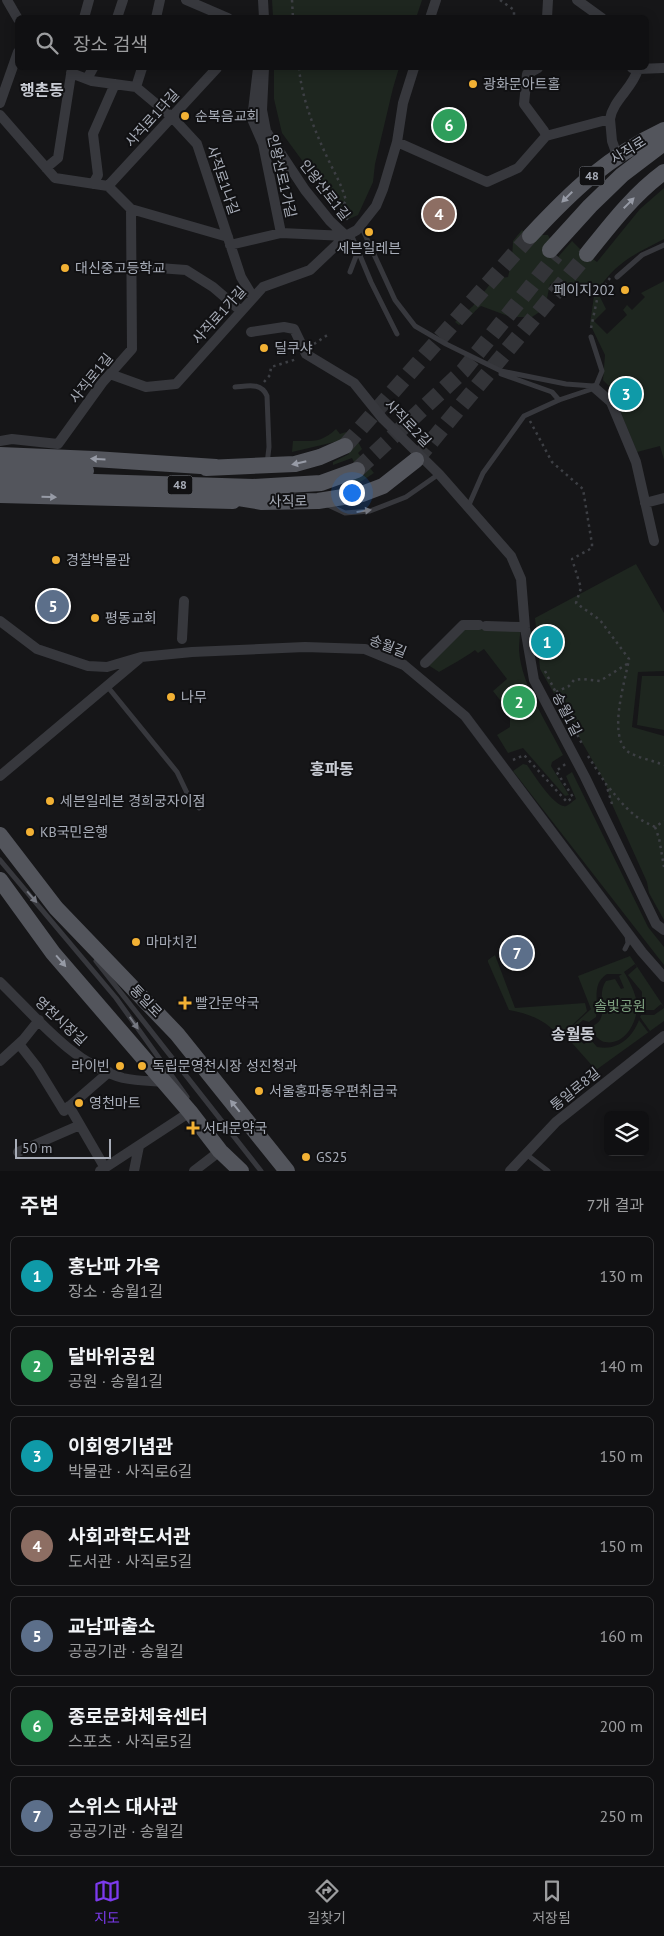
<!DOCTYPE html>
<html lang="ko">
<head>
<meta charset="utf-8">
<style>
  body { margin:0; font-family:"PT Sans","Noto Sans KR",sans-serif; background:#19191b; color:#f1f3f6 }
  .controls { position:absolute; right:15px; bottom:15px; display:grid; overflow:hidden; border-radius:8px; box-shadow:0 2px 12px #0003 }
  .controls button { width:45px; height:45px; display:grid; place-items:center; padding:0; border:0; border-bottom:1px solid #303032; background:#101012; color:#f1f3f6; font:25px sans-serif }
  .scale { position:absolute; left:15px; bottom:12px; width:96px; box-sizing:border-box; padding-left:5px; border:2px solid #a8adb8; border-top:0; font-size:14px; line-height:18px; white-space:nowrap; color:#a8adb8; -webkit-text-stroke:4px #111113; paint-order:stroke }
  .you { position:absolute; left:351px; top:492px; width:18px; height:18px; margin:-12px; border:4px solid #fff; border-radius:50%; background:#1a73e8; box-shadow:0 0 0 8px #1a73e833 }
  .badge { display:grid; place-items:center; width:32px; height:32px; border-radius:50%; background:#7c3aed; color:#fff; font-size:16px; font-weight:700 }
  .pin { position:absolute; translate:-50% -50%; border:2px solid #fff; box-shadow:0 1px 5px #0006 }
  .list { margin:0; padding:0; list-style:none }
  h2 { display:flex; justify-content:space-between; align-items:center; height:65px; margin:0; padding:0 20px; font-size:21px }
  h2 small { font-size:16px; font-weight:400; color:#9c9d9f }
  .list li { display:grid; grid-template-columns:32px 1fr auto; gap:15px; align-items:center; box-sizing:border-box; height:80px; margin:0 10px 10px; padding:0 10px; border:1px solid #303032; border-radius:8px }
  .list b { display:block; font-size:19px; white-space:nowrap }
  .list p { margin:0; font-size:16px; white-space:nowrap; color:#9c9d9f }
  .list em { font-size:16px; font-style:normal; color:#9c9d9f }
  .icon { flex:none; width:28px; height:28px; fill:none; stroke:currentColor; stroke-width:2; stroke-linecap:round; stroke-linejoin:round }
  .map { position:relative; flex:none; width:664px; height:1171px; overflow:hidden }
  .search { position:absolute; background:#101012; box-shadow:0 2px 12px #0003; left:15px; right:15px; top:15px; height:55px; display:flex; align-items:center; gap:12px; box-sizing:border-box; padding:0 18px; border-radius:8px; color:#9c9d9f; font-size:19px }
  .sheet { height:695px; background:#101012 }
  nav { display:flex; justify-content:space-around; align-items:center; box-sizing:border-box; height:70px; border-top:1px solid #303032; background:#101012; font-size:14px; color:#9c9d9f }
  nav a { display:grid; justify-items:center; gap:2px }
  nav .on { color:#7c3aed }
  .map>svg:first-child { display:block }
  .green { fill:#1e261f; fill-rule:evenodd }
  .lines { fill:none; stroke-linecap:round; stroke-linejoin:round }
  .primary-tunnel { stroke:#333438; stroke-width:16; stroke-dasharray:16 8; stroke-linecap:butt }
  .path { stroke:#3d3f44; stroke-width:2.5; stroke-dasharray:2.5 4; stroke-linecap:butt }
  .lane { stroke:#37383d; stroke-width:5 }
  .street { stroke:#37383d; stroke-width:10 }
  .primary { stroke:#53555c; stroke-width:16 }
  .oneway { fill:#979ba6 }
  .oneway2 { fill:#757881 }
  .poi-dot { fill:#f2b134; stroke:#111113; stroke-width:2 }
  .labels { text-anchor:middle; stroke-width:4; stroke-linejoin:round; paint-order:stroke }
  .shield { fill:#111113; stroke:#7b7e86; stroke-width:1 }
  .shield-label { font-size:12px; font-weight:bold; fill:#a8adb8 }
  .poi-label { font-size:14px; fill:#a8adb8; stroke:#111113; text-anchor:start }
  .street-label { font-size:14px; fill:#a8adb8; stroke:#111113 }
  .park-label { font-size:14px; fill:#7fa381; stroke:#111113 }
  .quarter-label { font-size:16px; font-weight:bold; fill:#c9ccd4; stroke:#111113 }
</style>
</head>
<body>
<div class="map">
<svg width="664" height="1171" viewBox="0 0 664 1171">
  <rect width="100%" height="100%" fill="#161618"/>
  <!-- green -->
  <path class="green" d="M272,0H422L416,18L273,17Z
    M274,68H399L393,88L375,164L373,182L358,215L349,219L328,196L282,133L274,99Z
    M664,188V239C635,254 616,262 597,291L606,309L594,321L607,334L627,315L623,310L627,305L632,310L645,297L641,293L664,281V460L660,446L637,452L616,401L615,392L603,380L605,355L590,324L595,289L577,284L575,290L550,284L546,303H543L541,311L532,317H511L481,306C473,311 468,322 459,325L455,322L473,306L494,279L508,277L512,259L513,241L522,230L534,241L541,235H548L551,241L547,248L558,257L572,241L581,250L597,262L640,209Z
    M336,429L340,434L346,432L353,444L358,442L362,449L358,453L374,473L362,481L346,485L345,482L360,475L352,458L333,465V462L349,454L343,440L292,452L293,441C313,441 321,443 336,429Z
    M636,564L664,613V671L638,672L632,727L664,736V920L649,893L647,882L611,802L606,784L540,669L535,618Z
    M463,625L480,629L521,627C520,634 519,643 519,650C521,685 548,724 563,755L552,762L551,766L569,795L565,796L523,748L508,753L497,735L510,727V713L493,691L507,679L484,649L478,653L475,650C463,659 452,664 439,672L425,663Z
    M642,676H664V730L637,725Z
    M523,764L527,765C533,773 555,809 566,806C569,805 573,801 576,799L566,776L572,772L648,927L664,947V965L513,771Z
    M495,955L515,1008L585,1003L587,1011L564,1033L558,1035C544,1019 529,1014 509,1010L488,962V960Z
    M630,956L664,1007L661,1004L654,1010H642V992L628,975L637,967L635,964L624,972C629,980 636,994 637,1004C638,1021 625,1046 605,1042C601,1042 596,1036 593,1033L586,1040L581,1035L583,1033L579,1028L573,1035L584,1044L591,1040L597,1047C618,1051 632,1038 639,1020L648,1032L650,1031L640,1017L641,1015H654L664,1008V1021L596,1070L564,1034L591,1009L578,976ZM607,974H622L619,976L624,988L621,989L615,979L606,981C594,997 615,1022 586,1028L583,1026L575,1031L573,1029L583,1020L589,1022L596,1017C599,1001 591,984 607,974Z"/>
  <g class="lines">
    <!-- primary-tunnel -->
    <path class="primary-tunnel" d="M345,446L530,236
      M416,460L587,254
      M357,470L463,371L556,255"/>
    <!-- path -->
    <path class="path" d="M292,0L293,18
      M500,0L514,10V18
      M299,68C302,99 314,129 327,157C334,172 342,185 346,201L340,210L349,221
      M591,328L598,295L610,278
      M314,344L329,334
      M264,382L270,375L271,367L297,359
      M530,421L552,462L583,489L592,544V548L572,559L581,588L576,603L600,620L629,659C625,682 608,734 627,751C634,757 655,761 664,765
      M545,671L582,744
      M556,692L569,686L574,680L582,679L600,681L627,664
      M588,756L606,784
      M513,760L524,755L567,802L573,797L556,771L567,763
      M612,804L606,784C623,804 630,816 655,827L664,821
      M655,827L659,838L664,867"/>
    <!-- lane -->
    <path class="lane" d="M361,226L395,300L415,326L446,344L501,371L566,384L593,386L595,388
      M351,234L371,282L397,334
      M350,272L358,251
      M617,277L642,255L664,245
      M501,374L552,392L559,400
      M235,387C248,386 261,382 267,396L269,447L267,464
      M328,505L345,513L370,511L406,497L439,474
      M468,507L483,473L524,416L559,400L595,388L602,371L591,337
      M107,686L177,772L188,795L199,808
      M0,860L116,998L187,1097
      M625,949L628,943L627,935
      M96,961L261,1171
      M526,1154L548,1171"/>
    <!-- street -->
    <path class="street" d="M7,0L18,19
      M186,0L228,18
      M263,0L264,18
      M577,0L602,18
      M84,18L89,0
      M117,18L123,0
      M156,18L160,0
      M430,18L436,0
      M547,18L548,0
      M142,68L136,87L172,117L197,144L241,277L253,297
      M258,68L252,119L263,144L281,233
      M264,68L262,110L266,131L305,190L330,221L346,236L357,230L376,206L383,189L397,142L403,103L414,68
      M538,68L527,74L524,104L544,131L546,136
      M638,68V69L664,68
      M71,73L92,81L136,87
      M87,79L93,68
      M0,103L18,52
      M0,115L55,178L108,186L131,209L132,349L102,383L58,444L12,439L0,441
      M610,119C613,100 633,88 638,69L632,68
      M397,142L487,182L518,168L546,136L610,119L612,141L617,155
      M46,168L58,158L72,68
      M93,184L98,175L93,134L115,84
      M108,186L217,68
      M131,209L228,237
      M230,245L281,233L346,236
      M131,266L186,270L213,287L241,311
      M251,332L284,327L294,329L306,354L354,383L383,419L439,474L511,556L521,579L525,628L534,680L585,777L656,924L664,930
      M110,374L146,387L176,384L263,287L310,270L346,236
      M595,388L611,402L636,462L654,541
      M645,503L664,498
      M0,621L37,649L88,666L107,667L141,657L192,652L305,647L365,649L404,665L465,716L642,952L664,977
      M486,626L521,627
      M182,639L184,601
      M425,663L463,625H479
      M0,776L139,659
      M0,982C36,1017 73,1064 123,1078C136,1081 151,1081 165,1082
      M19,1044L37,1067L64,1111L109,1072
      M0,1061L23,1040L39,1020
      M69,1106L105,1168
      M18,1152L80,1125
      M100,1171L190,1112
      M134,1171L139,1146
      M194,1171L220,1151
      M510,1171L556,1122L664,1036"/>
    <!-- primary -->
    <path class="primary" d="M530,236C572,191 607,157 664,130
      M550,250L590,206L622,175L664,143
      M587,254C611,224 633,195 664,172
      M0,455L94,459L216,467
      M0,467L86,471
      M206,468L295,464L320,457L345,446
      M0,479L253,487L321,483L357,470
      M0,495L233,501
      M220,495L262,502L318,501L362,494L383,486L416,460
      M0,835L56,908L177,1034L287,1171
      M0,880L53,953L190,1112L220,1151L241,1171"/>
  </g>
  <!-- one-way arrows -->
  <defs><path id="oneway-solid" d="M-6-.8H1V-3.2L6.5 0L1 3.2V.8H-6Z" transform="scale(1.25)"/></defs>
  <g class="oneway">
    <use href="#oneway-solid" transform="translate(567 197) rotate(135)"/>
    <use href="#oneway-solid" transform="translate(629 203) rotate(-45)"/>
    <use href="#oneway-solid" transform="translate(98 459) rotate(-177)"/>
    <use href="#oneway-solid" transform="translate(299 463) rotate(167)"/>
    <use href="#oneway-solid" transform="translate(49 497) rotate(2)"/>
    <use href="#oneway-solid" transform="translate(61 961) rotate(49)"/>
    <use href="#oneway-solid" transform="translate(235 1106) rotate(-129)"/>
  </g>
  <g class="oneway2">
    <use href="#oneway-solid" transform="translate(364 511) rotate(-8)"/>
    <use href="#oneway-solid" transform="translate(32 897) rotate(49)"/>
    <use href="#oneway-solid" transform="translate(134 1023) rotate(55)"/>
  </g>
  <!-- markers -->
  <g class="poi-dot">
    <circle cx="473" cy="84" r="5"/>
    <circle cx="185" cy="116" r="5"/>
    <circle cx="369" cy="232" r="5"/>
    <circle cx="65" cy="268" r="5"/>
    <circle cx="625" cy="290" r="5"/>
    <circle cx="264" cy="348" r="5"/>
    <circle cx="56" cy="560" r="5"/>
    <circle cx="95" cy="618" r="5"/>
    <circle cx="171" cy="697" r="5"/>
    <circle cx="50" cy="801" r="5"/>
    <circle cx="30" cy="832" r="5"/>
    <circle cx="136" cy="942" r="5"/>
    <path d="M182.5 995.5h5v5h5v5h-5v5h-5v-5h-5v-5h5z"/>
    <circle cx="120" cy="1066" r="5"/>
    <circle cx="142" cy="1066" r="5"/>
    <circle cx="259" cy="1091" r="5"/>
    <circle cx="79" cy="1103" r="5"/>
    <path d="M190.5 1120.5h5v5h5v5h-5v5h-5v-5h-5v-5h5z"/>
    <circle cx="306" cy="1157" r="5"/>
  </g>
  <g class="labels">
    <!-- shield labels -->
    <g class="shield">
      <rect x="579.5" y="166.5" width="25" height="19" rx="4"/>
      <rect x="167.5" y="475.5" width="25" height="19" rx="4"/>
    </g>
    <g class="shield-label">
      <text x="592" y="180">48</text>
      <text x="180" y="489">48</text>
    </g>
    <!-- poi labels -->
    <g class="poi-label">
      <text x="483" y="89">광화문아트홀</text>
      <text x="195" y="121">순복음교회</text>
      <text x="369" y="253" text-anchor="middle">세븐일레븐</text>
      <text x="75" y="273">대신중고등학교</text>
      <text x="615" y="295" text-anchor="end">페이지202</text>
      <text x="274" y="353">딜쿠샤</text>
      <text x="66" y="565">경찰박물관</text>
      <text x="105" y="623">평동교회</text>
      <text x="181" y="702">나무</text>
      <text x="60" y="806">세븐일레븐 경희궁자이점</text>
      <text x="40" y="837">KB국민은행</text>
      <text x="146" y="947">마마치킨</text>
      <text x="195" y="1008">빨간문약국</text>
      <text x="110" y="1071" text-anchor="end">라이빈</text>
      <text x="152" y="1071">독립문영천시장 성진청과</text>
      <text x="269" y="1096">서울홍파동우편취급국</text>
      <text x="89" y="1108">영천마트</text>
      <text x="203" y="1133">서대문약국</text>
      <text x="316" y="1162">GS25</text>
    </g>
    <!-- street labels -->
    <g class="street-label">
      <text transform="translate(152 118) rotate(-48)" y="5">사직로1다길</text>
      <text transform="translate(628 150) rotate(-32)" y="5">사직로</text>
      <text transform="translate(282 176) rotate(77)" y="5">인왕산로1가길</text>
      <text transform="translate(223 180) rotate(71)" y="5">사직로1나길</text>
      <text transform="translate(325 190) rotate(52)" y="5">인왕산로1길</text>
      <text transform="translate(219 315) rotate(-48)" y="5">사직로1가길</text>
      <text transform="translate(91 378) rotate(-51)" y="5">사직로1길</text>
      <text transform="translate(408 423) rotate(46)" y="5">사직로2길</text>
      <text transform="translate(288 501) rotate(-1)" y="5">사직로</text>
      <text transform="translate(388 646) rotate(21)" y="5">송월길</text>
      <text transform="translate(567 714) rotate(63)" y="5">송월1길</text>
      <text transform="translate(146 1001) rotate(46)" y="5">통일로</text>
      <text transform="translate(61 1021) rotate(43)" y="5">영천시장길</text>
      <text transform="translate(575 1089) rotate(-39)" y="5">통일로8길</text>
    </g>
    <!-- park labels -->
    <g class="park-label">
      <text x="620" y="1011">솔빛공원</text>
    </g>
    <!-- quarter labels -->
    <g class="quarter-label">
      <text x="42" y="96">행촌동</text>
      <text x="332" y="775">홍파동</text>
      <text x="573" y="1040">송월동</text>
    </g>
  </g>
</svg>
<div class="controls">
<button><svg class="icon" aria-label="layers" viewBox="0 0 24 24"><path d="M12 4l9 5-9 5-9-5zM3 14l9 5 9-5"/></svg></button>
</div>
<div class="scale">50 m</div>
<div class="you"></div>
<div class="pin badge" style="left:547px;top:642px;background:#0f9aa8">1</div>
<div class="pin badge" style="left:519px;top:702px;background:#2e9e5b">2</div>
<div class="pin badge" style="left:626px;top:394px;background:#0f9aa8">3</div>
<div class="pin badge" style="left:439px;top:214px;background:#8d6e63">4</div>
<div class="pin badge" style="left:53px;top:606px;background:#5c6f8a">5</div>
<div class="pin badge" style="left:449px;top:125px;background:#2e9e5b">6</div>
<div class="pin badge" style="left:517px;top:953px;background:#5c6f8a">7</div>
<div class="search"><svg class="icon" aria-label="search" viewBox="0 0 24 24"><circle cx="10" cy="10" r="6"/><path d="M15 15l6 6"/></svg>장소 검색</div>
</div>
<section class="sheet">
<h2>주변<small>7개 결과</small></h2>
<ul class="list">
<li><span class="badge" style="background:#0f9aa8">1</span><div><b>홍난파 가옥</b><p>장소 · 송월1길</p></div><em>130 m</em></li>
<li><span class="badge" style="background:#2e9e5b">2</span><div><b>달바위공원</b><p>공원 · 송월1길</p></div><em>140 m</em></li>
<li><span class="badge" style="background:#0f9aa8">3</span><div><b>이회영기념관</b><p>박물관 · 사직로6길</p></div><em>150 m</em></li>
<li><span class="badge" style="background:#8d6e63">4</span><div><b>사회과학도서관</b><p>도서관 · 사직로5길</p></div><em>150 m</em></li>
<li><span class="badge" style="background:#5c6f8a">5</span><div><b>교남파출소</b><p>공공기관 · 송월길</p></div><em>160 m</em></li>
<li><span class="badge" style="background:#2e9e5b">6</span><div><b>종로문화체육센터</b><p>스포츠 · 사직로5길</p></div><em>200 m</em></li>
<li><span class="badge" style="background:#5c6f8a">7</span><div><b>스위스 대사관</b><p>공공기관 · 송월길</p></div><em>250 m</em></li>
</ul>
</section>
<nav>
<a class="on"><svg class="icon" aria-label="map" viewBox="0 0 24 24"><path d="M3 6l6-2 6 2 6-2v14l-6 2-6-2-6 2zM9 4v14M15 6v14"/></svg>지도</a>
<a><svg class="icon" aria-label="directions" viewBox="0 0 24 24"><path d="M12 3l9 9-9 9-9-9zM9 14v-3h6M13 9l2 2-2 2"/></svg>길찾기</a>
<a><svg class="icon" aria-label="saved" viewBox="0 0 24 24"><path d="M7 4h10v16l-5-4-5 4z"/></svg>저장됨</a>
</nav>
</body>
</html>
